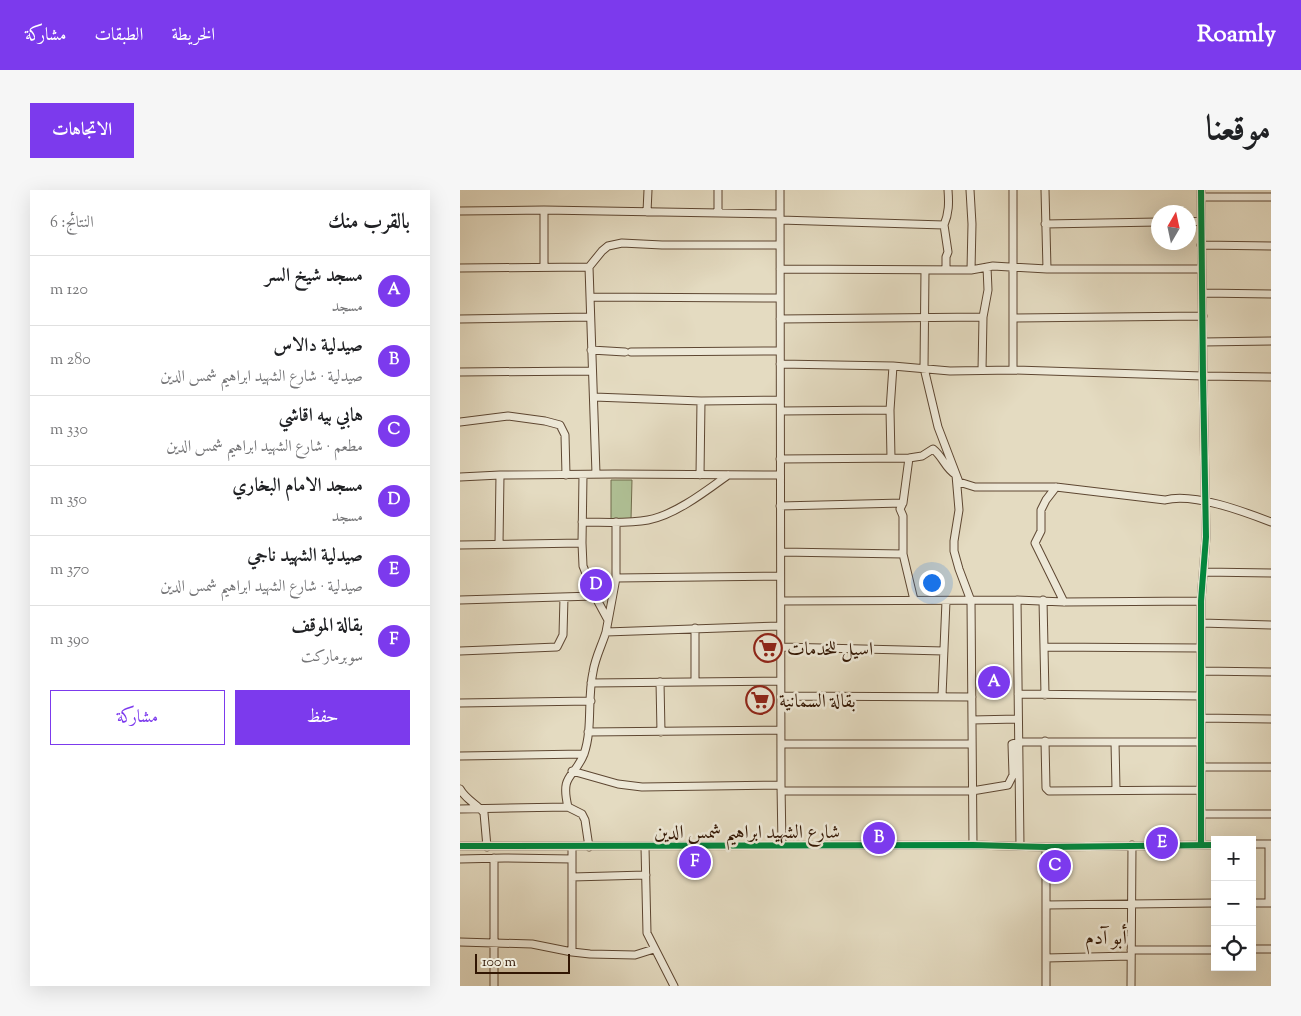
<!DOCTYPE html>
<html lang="ar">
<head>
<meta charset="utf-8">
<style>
  body { margin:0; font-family:"Sorts Mill Goudy",Amiri,serif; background:#f6f6f6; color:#202124; direction:rtl }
  .controls { position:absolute; right:15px; bottom:15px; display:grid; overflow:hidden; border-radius:0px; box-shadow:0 5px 20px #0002 }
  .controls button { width:45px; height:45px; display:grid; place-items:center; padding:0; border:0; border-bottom:1px solid #e0e0e0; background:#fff; color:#202124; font:25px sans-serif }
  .compass { position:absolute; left:691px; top:15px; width:45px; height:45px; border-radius:50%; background:#fff; box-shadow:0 5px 20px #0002; rotate:9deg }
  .scale { position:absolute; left:15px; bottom:12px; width:95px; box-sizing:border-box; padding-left:5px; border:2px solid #321603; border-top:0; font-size:14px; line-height:18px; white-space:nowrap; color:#321603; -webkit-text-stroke:4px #ede8d7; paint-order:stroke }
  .you { position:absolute; left:471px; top:392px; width:18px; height:18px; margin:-12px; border:4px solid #fff; border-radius:50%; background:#1a73e8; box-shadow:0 0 0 8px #1a73e833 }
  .badge { display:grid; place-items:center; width:32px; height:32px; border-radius:50%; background:#7c3aed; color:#fff; font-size:16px; font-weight:700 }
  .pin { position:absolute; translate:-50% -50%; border:2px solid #fff; box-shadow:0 1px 5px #0006 }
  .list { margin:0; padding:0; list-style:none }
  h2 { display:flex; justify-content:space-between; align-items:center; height:65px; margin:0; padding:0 20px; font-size:21px }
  h2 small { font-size:16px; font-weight:400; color:#757577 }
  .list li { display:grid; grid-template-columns:32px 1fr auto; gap:15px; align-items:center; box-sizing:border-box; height:70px; padding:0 20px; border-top:1px solid #e0e0e0 }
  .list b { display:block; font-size:19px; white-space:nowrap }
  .list p { margin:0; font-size:16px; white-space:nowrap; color:#757577 }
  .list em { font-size:16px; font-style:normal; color:#757577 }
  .actions { display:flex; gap:10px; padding:15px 20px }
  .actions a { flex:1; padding:11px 0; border:1px solid #7c3aed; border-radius:0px; text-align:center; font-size:18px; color:#7c3aed }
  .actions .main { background:#7c3aed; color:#fff }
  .icon { flex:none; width:28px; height:28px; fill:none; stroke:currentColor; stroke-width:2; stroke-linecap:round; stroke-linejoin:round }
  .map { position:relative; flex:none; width:811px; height:796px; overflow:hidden; direction:ltr; border-radius:0px }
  header { display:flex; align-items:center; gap:30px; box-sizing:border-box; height:70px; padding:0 25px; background:#7c3aed; color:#fff }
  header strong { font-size:24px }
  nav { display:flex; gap:28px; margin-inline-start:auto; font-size:18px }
  .intro { display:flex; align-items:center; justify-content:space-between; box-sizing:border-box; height:120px; padding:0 30px }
  h1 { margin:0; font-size:35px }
  .button { padding:12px 22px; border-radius:0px; background:#7c3aed; color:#fff; font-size:18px; font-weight:700 }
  main { display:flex; gap:30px; padding:0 30px }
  aside { flex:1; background:#fff; border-radius:0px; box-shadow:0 5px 20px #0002 }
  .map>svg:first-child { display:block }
  .green { fill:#b0c196; stroke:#716c4c }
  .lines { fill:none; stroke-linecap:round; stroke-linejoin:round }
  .minor-casing { stroke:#5e4732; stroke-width:9 }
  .minor { stroke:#ede8d7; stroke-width:7 }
  .cycleway-casing { stroke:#ede8d7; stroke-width:9 }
  .cycleway { stroke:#00873e; stroke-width:6 }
  .labels { text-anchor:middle; stroke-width:5; stroke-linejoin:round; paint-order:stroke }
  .poi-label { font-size:19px; fill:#321603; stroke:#ede8d7; text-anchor:start }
  .street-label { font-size:19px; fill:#321603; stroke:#ede8d7 }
  .neighbourhood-label { font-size:20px; fill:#321603; stroke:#ede8d7 }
</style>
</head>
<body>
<header>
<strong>Roamly</strong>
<nav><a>الخريطة</a><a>الطبقات</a><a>مشاركة</a></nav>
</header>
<div class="intro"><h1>موقعنا</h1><a class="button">الاتجاهات</a></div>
<main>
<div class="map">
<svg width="811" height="796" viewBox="0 0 811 796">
  <rect width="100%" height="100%" fill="#e4dbc1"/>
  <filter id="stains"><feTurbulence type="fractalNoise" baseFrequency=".004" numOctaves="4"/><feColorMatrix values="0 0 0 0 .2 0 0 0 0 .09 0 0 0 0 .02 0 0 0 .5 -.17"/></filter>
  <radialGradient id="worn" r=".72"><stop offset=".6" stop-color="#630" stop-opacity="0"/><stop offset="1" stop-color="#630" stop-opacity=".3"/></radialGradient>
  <!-- green -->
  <path class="green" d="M151,290H172L171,330L151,329Z"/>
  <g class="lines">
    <defs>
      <path id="minor" d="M258,0V23
        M320,0L321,595L322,655
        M510,0L512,34L511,80
        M585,0L587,79
        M741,7H811
        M0,21L84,20L320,24
        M187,22L188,0
        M320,30L484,35L488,62L486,67V80
        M728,32L741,31
        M585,34L698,32
        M484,35C489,23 489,13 488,0
        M741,55L811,56
        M84,76V20
        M0,78L129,77
        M320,79L511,80L533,76L587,79H742
        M465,80L464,178L478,237L499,292L515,297H596L705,310C732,302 785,322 811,332
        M743,103L811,104
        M130,107L320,108
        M553,128L743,126
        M0,129L130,127
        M320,129L523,127
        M743,152L811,151
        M131,160L165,162
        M171,162L320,161
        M320,174L433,176L490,181L553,180L743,186L811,187
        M522,180L523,127L528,100L527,77
        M553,180V0
        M0,182L132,181
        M134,207L241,211L320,210
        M321,221L430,220
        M0,232L48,226L85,231L100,235L105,245L106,285
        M431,268L430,220L433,176
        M449,268L443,313L440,319L443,326V364L454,410
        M320,269L449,268L462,266L473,259C484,268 484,277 496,285L499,320L494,351V361L499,379L511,411L513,655
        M136,284L129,77L142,61L148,56L162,53L202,55H319
        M123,285L122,353L123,376L135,406L148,430
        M240,285L241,211
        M0,287L40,285L155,284L320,285
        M596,297L586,310L581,320V341L575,353L604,412
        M320,316L443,313
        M122,332C144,332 167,334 188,330C215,325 246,301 268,285
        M39,354L40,285
        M0,355L122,353
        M321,362L443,364
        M744,382L811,383
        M156,388L320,386
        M0,410L135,406
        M557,410L560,656
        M583,410L585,505
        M321,411L557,410L604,412L741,411
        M741,433L811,435
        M146,442L156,388V332
        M321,457L484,461
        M584,457L741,458
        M0,461L97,457L103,445L104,407
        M741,481L811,482
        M200,492L201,542
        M235,492V438
        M131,493L320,491
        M558,504L741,506
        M321,506L512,507
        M482,506L486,411
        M0,513L131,511
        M741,528L811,529
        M512,530L558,529
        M128,542L321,540
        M585,551L586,598L589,601L741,600
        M655,552L656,599
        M321,554H511
        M0,566L124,564
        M741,577H811
        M112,581L158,594L182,597L321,595
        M0,599C6,610 17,614 24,623L27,657
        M321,601H512L548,595L553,585L552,554L558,552H741
        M0,619L108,617
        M741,624H811
        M792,654H811
        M741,655V411L746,347L743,186L741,0
        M0,656L513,655L586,657L755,655
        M112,657V762
        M129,657L125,630L122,624L108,617C100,583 114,589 124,564C133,538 127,509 133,482C135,468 142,455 146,442L320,436
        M185,657L187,743L214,796
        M34,668V796
        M0,669L44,668L112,669
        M112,687L186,685
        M792,713H811
        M809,713V654
        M586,715L755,713
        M0,752L72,754L112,762L130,764L175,765L194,759
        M792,759H811
        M671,760H755
        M586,768L671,766
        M586,796V657
        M671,796L672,655"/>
    </defs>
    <!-- minor casing -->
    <use href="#minor" class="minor-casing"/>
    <!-- minor -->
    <use href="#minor" class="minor"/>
    <defs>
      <path id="cycleway" d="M741,655V411L746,347L743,186L741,0
        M0,656L513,655L586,657L755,655"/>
    </defs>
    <!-- cycleway casing -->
    <use href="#cycleway" class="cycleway-casing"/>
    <!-- cycleway -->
    <use href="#cycleway" class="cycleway"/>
  </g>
  <!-- icons -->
  <defs>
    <symbol id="supermarket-ring" viewBox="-11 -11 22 22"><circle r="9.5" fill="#ede8d7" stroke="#8f2418" stroke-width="1.5"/><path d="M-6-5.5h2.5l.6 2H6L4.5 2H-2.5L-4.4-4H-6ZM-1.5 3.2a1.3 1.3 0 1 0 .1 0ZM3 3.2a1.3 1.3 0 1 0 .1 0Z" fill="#8f2418"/></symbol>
  </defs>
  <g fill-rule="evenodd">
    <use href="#supermarket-ring" x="292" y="442" width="32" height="32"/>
    <use href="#supermarket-ring" x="284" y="494" width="32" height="32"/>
  </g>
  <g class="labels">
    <!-- poi labels -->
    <g class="poi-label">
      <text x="327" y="465">اسيل للخدمات</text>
      <text x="319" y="517">بقالة السمانية</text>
    </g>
    <!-- street labels -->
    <g class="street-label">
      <text x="287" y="648">شارع الشهيد ابراهيم شمس الدين</text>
    </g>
    <!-- neighbourhood labels -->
    <g class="neighbourhood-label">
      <text x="646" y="754">أبو آدم</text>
    </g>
  </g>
  <rect width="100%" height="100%" filter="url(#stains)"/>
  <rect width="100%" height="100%" fill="url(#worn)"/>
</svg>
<div class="controls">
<button>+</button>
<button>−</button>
<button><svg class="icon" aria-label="locate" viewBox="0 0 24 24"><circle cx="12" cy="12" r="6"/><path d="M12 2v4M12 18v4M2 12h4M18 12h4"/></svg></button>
</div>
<svg class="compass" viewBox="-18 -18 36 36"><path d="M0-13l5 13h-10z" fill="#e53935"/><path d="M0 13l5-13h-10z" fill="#757577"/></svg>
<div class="scale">100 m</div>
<div class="you"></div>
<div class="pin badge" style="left:534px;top:492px">A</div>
<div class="pin badge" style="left:419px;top:648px">B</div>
<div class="pin badge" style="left:595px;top:676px">C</div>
<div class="pin badge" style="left:136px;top:395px">D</div>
<div class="pin badge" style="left:702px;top:653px">E</div>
<div class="pin badge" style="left:235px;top:672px">F</div>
</div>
<aside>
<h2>بالقرب منك<small>النتائج: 6</small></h2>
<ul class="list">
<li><span class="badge">A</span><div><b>مسجد شيخ السر</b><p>مسجد</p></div><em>120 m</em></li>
<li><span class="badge">B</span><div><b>صيدلية دالاس</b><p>صيدلية · شارع الشهيد ابراهيم شمس الدين</p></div><em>280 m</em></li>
<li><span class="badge">C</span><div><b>هابي بيه اقاشي</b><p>مطعم · شارع الشهيد ابراهيم شمس الدين</p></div><em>330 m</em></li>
<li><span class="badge">D</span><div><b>مسجد الامام البخاري</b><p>مسجد</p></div><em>350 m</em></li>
<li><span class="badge">E</span><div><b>صيدلية الشهيد ناجي</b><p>صيدلية · شارع الشهيد ابراهيم شمس الدين</p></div><em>370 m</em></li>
<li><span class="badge">F</span><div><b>بقالة الموقف</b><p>سوبرماركت</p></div><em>390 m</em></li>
</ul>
<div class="actions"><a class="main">حفظ</a><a>مشاركة</a></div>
</aside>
</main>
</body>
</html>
